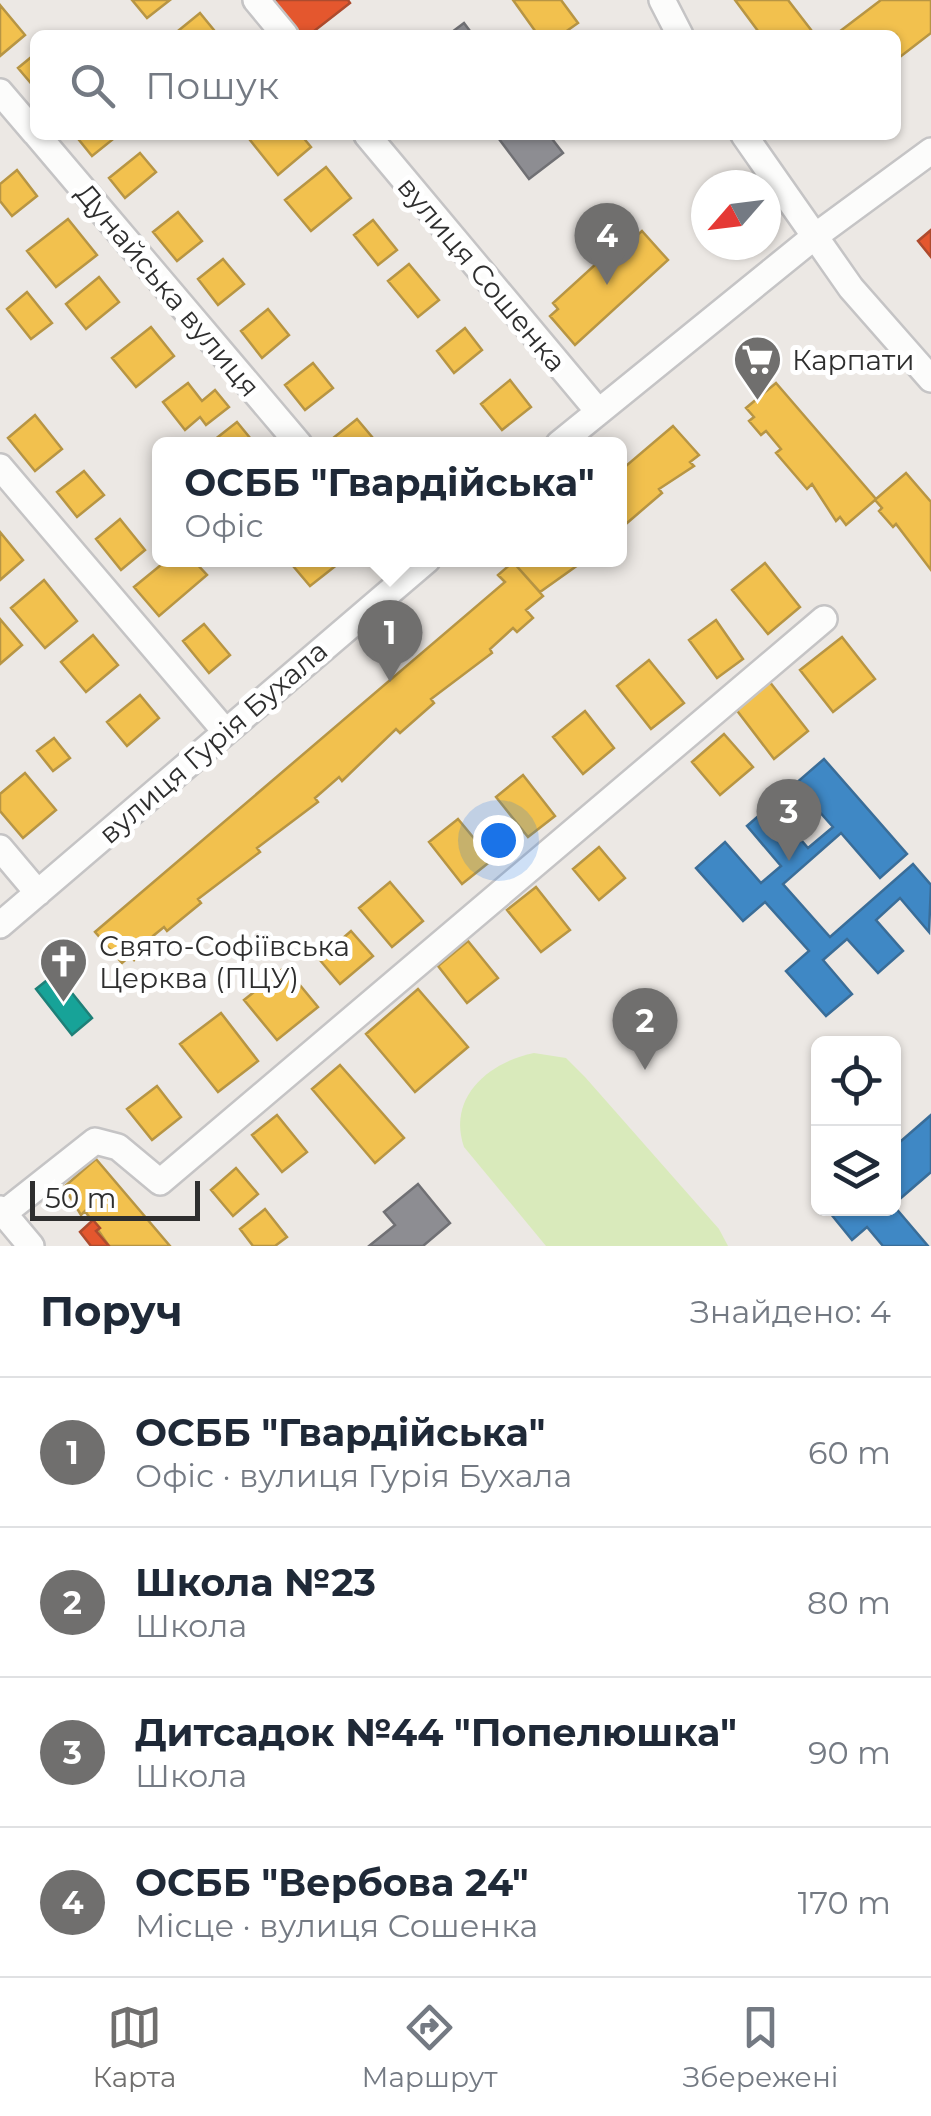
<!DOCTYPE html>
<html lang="uk">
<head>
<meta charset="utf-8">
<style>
  body { margin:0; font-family:Montserrat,sans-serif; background:#f6f6f7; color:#1f2937 }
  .controls { position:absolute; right:30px; bottom:30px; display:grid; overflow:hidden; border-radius:15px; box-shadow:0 2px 8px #0004 }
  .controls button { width:90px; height:90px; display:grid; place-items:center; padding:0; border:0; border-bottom:2px solid #e0e1e3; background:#fff; color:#1f2937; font:50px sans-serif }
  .compass { position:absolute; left:691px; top:170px; width:90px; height:90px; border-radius:50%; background:#fff; box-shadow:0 2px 8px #0004; rotate:242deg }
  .scale { position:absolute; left:30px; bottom:25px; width:170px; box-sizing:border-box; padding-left:10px; border:5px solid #2e2e2e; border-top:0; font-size:28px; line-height:35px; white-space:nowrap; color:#2e2e2e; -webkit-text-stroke:8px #fff; paint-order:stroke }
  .you { position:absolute; left:498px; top:840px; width:35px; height:35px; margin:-25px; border:8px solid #fff; border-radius:50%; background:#1a73e8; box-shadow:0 0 0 15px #1a73e833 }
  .badge { display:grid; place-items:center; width:65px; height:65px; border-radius:50%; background:#706f6e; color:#fff; font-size:32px; font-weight:700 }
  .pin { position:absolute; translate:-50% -82px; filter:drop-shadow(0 2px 5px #0008) }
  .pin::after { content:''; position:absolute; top:52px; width:35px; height:30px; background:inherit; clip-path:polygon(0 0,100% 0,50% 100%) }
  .popup { position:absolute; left:152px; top:437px; width:475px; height:130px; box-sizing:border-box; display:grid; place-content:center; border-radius:15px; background:#fff; filter:drop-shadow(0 2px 8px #0005); font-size:32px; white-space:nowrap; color:#747a83 }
  .popup b { font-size:38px; color:#1f2937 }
  .popup::after { content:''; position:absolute; left:50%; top:100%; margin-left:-20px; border:20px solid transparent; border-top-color:#fff }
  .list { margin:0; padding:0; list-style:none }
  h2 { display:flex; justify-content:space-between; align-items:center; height:130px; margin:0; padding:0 40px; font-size:42px }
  h2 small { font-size:32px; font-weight:400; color:#747a83 }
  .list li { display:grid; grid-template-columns:65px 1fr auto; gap:30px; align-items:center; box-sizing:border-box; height:150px; padding:0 40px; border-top:2px solid #e0e1e3 }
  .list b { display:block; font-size:38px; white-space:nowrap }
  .list p { margin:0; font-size:32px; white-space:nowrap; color:#747a83 }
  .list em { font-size:32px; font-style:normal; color:#747a83 }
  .icon { flex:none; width:55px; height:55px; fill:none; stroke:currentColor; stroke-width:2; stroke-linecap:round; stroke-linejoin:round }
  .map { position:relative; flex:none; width:931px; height:1246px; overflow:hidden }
  .search { position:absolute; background:#fff; box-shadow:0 2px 8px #0004; left:30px; right:30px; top:30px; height:110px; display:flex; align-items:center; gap:25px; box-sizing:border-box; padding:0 35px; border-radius:15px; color:#747a83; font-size:38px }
  .sheet { height:730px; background:#fff }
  nav { display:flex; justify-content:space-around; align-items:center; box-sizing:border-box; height:140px; border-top:2px solid #e0e1e3; background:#fff; font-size:28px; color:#747a83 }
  nav a { display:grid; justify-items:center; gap:5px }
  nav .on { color:#706f6e }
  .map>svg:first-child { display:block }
  .pitch { fill:#d9eabb }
  .homes { fill:#f2c14e; stroke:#b79544; stroke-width:2.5 }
  .shops { fill:#e4572e; stroke:#ad4b2e; stroke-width:2.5 }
  .schools { fill:#3f88c5; stroke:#3a6d98; stroke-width:2.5 }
  .public { fill:#17a398; stroke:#1e8078; stroke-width:2.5 }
  .industry { fill:#8d8d92; stroke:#707074; stroke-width:2.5 }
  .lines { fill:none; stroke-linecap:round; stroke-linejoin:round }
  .minor-casing { stroke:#c5c4c5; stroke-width:30 }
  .minor { stroke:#fcfcfb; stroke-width:25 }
  .labels { text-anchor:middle; stroke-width:10; stroke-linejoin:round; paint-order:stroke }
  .street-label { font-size:28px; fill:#2e2e2e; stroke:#fff }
  .poi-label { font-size:28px; fill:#2e2e2e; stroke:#fff; text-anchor:start }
</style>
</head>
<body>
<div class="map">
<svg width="931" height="1246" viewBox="0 0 931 1246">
  <rect width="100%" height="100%" fill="#ece8e4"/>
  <!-- pitch -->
  <path class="pitch" d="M534,1053L566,1058L585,1077L719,1229L728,1246H546L464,1147C447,1098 488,1062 534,1053Z"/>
  <!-- homes -->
  <path class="homes" d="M132,0H170L147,18Z
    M513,0H561L578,23L561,35H538Z
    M735,0H788L815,35H761Z
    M881,0H931V33L896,60V35H835Z
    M0,5L25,35L0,56Z
    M200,13L218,35H173Z
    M35,54V88L18,68Z
    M75,135H107L112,140L92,156Z
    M257,135H301L311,147L278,175L250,140Z
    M140,153L156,172L125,198L109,178Z
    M326,167L351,198L311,231L285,200Z
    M17,170L37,196L12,216L0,201V184Z
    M178,212L202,241L177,261L153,232Z
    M68,219L97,255L56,287L27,251Z
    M373,220L397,250L378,265L354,235Z
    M642,231L668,260L575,345L550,316L558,309L553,303L630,233L634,238Z
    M223,259L244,284L218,305L198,279Z
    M409,264L439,300L418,317L388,281Z
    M99,277L119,302L86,329L66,304Z
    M27,292L52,323L31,339L7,309Z
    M268,309L289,335L262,358L241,331Z
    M151,327L174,356L136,387L112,358Z
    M465,328L482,350L454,373L437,351Z
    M313,363L333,388L305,410L285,385Z
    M510,380L531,407L502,430L481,404Z
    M188,383L202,401L215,390L229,407L206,425L200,417L185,430L163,402Z
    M776,383L876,499L906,473L931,502V570L896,524L893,527L879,511L882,508L875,500L846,525L840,517L836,521L812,484L807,489L776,453L781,449L766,431L761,435L749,421L754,417L746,408Z
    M35,415L62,449L35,471L8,438Z
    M357,419L378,444H336L332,439Z
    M237,422L255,444H209Z
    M673,426L699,455L690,462L694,466L659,489L662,493L627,523L624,518L620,522V471Z
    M84,471L104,495L77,517L57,492Z
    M120,519L145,550L121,570L96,539Z
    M0,532L23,560L0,580Z
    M167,560H193L207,575L159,616L134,587Z
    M288,560H343L310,586Z
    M516,560H585L540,592L513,562Z
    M513,562L543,596L526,610L533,618L517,632L513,628L490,649L492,653L431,699L434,703L400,733L396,729L342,781L339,777L315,798L318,802L257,848L260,852L198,899L201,903L167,931L164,927L153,936L134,960L130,956L122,963L95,932L505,582L498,575Z
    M765,563L800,607L768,634L732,590Z
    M44,580L77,621L45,648L11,608Z
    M0,619L22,645L0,664Z
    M716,620L743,659L717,678L689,640Z
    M204,624L230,655L209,673L183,641Z
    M93,635L118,665L86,692L61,662Z
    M842,637L875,679L833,712L800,670Z
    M649,660L684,703L651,729L617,686Z
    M769,681L808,731L774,759L735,708Z
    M140,695L159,718L127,746L107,722Z
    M585,711L614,748L583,774L553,737Z
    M724,734L753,767L720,795L692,762Z
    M54,738L70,758L53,771L37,751Z
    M25,773L56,810L23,838L0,811V794Z
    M523,775L555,816L528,837L496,797Z
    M458,819L492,860L462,884L429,842Z
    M599,847L625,878L599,900L573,869Z
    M390,882L423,921L392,947L359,908Z
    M536,887L570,930L541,952L507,910Z
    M351,931L373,956L340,984L319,959Z
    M468,941L498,978L467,1003L438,966Z
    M285,967L318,1007L277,1040L244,1000Z
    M418,989L468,1047L415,1092L366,1034Z
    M221,1013L258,1061L218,1092L180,1044Z
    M340,1065L404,1138L375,1163L312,1089Z
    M157,1086L181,1117L152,1140L127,1109Z
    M277,1115L307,1152L282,1172L252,1135Z
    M96,1159L170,1246H109L85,1211L81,1215L64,1187Z
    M236,1168L258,1194L233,1216L211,1190Z
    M265,1209L287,1237L275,1246H253L240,1229Z"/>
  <!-- shops -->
  <path class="shops" d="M270,0H348L350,3L309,35H297Z
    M931,230V257L918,241Z
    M93,1220L100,1228L96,1231L109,1246H91L80,1232Z"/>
  <!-- schools -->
  <path class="schools" d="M824,759L907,854L880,878L841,833L783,884L830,937L913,864L931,885L929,932L900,898L876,920L903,951L878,973L847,939L823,960L852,994L826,1016L786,971L809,951L765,902L743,921L696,868L725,842L761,883L781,866L747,826L771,805L808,848L833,827L795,784Z
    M931,1115V1172L894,1204V1147Z
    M894,1206L928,1246H883L867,1227L852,1240L826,1208Z"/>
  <!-- public -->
  <path class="public" d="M56,973L92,1018L72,1035L36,989Z"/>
  <!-- industry -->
  <path class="industry" d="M464,23L473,35H448Z
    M496,135H549L563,153L529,179Z
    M418,1184L450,1223L423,1246H369L395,1225L384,1212Z"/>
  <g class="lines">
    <defs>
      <path id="minor" d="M256,0L285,35
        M662,0L680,35
        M0,92L35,133
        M37,135L299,444
        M367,135L598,411
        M744,135L851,288L931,379
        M559,444L814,237L931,151
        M0,467L225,731
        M0,848L38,893
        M0,925L427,560
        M0,1209L31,1246
        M4,1213L95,1141L118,1147L160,1182L824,619"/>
    </defs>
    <!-- minor casing -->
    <use href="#minor" class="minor-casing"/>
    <!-- minor -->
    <use href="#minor" class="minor"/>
  </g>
  <!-- icons -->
  <defs>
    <symbol id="supermarket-pin" viewBox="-11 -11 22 30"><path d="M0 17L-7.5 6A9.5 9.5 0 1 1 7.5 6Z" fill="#706f6e" stroke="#fff"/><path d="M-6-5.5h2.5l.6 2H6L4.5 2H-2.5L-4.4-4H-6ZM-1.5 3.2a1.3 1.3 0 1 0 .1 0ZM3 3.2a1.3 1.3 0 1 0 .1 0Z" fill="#fff"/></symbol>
    <symbol id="church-pin" viewBox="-11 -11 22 30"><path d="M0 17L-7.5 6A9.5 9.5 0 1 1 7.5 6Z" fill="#706f6e" stroke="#fff"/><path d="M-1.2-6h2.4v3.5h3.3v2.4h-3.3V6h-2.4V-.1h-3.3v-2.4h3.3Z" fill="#fff"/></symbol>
  </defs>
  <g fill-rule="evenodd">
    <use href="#supermarket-pin" x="730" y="332" width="55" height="75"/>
    <use href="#church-pin" x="36" y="934" width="55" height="75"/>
  </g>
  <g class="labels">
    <!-- street labels -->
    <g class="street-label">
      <text transform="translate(482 274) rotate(50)" y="10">вулиця Сошенка</text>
      <text transform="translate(168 290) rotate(50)" y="10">Дунайська вулиця</text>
      <text transform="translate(213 742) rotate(-41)" y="10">вулиця Гурія Бухала</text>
    </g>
    <!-- poi labels -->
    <g class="poi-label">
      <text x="792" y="370">Карпати</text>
      <text x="99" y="956">Свято-Софіївська<tspan x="99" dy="32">Церква (ПЦУ)</tspan></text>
    </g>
  </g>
</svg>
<div class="controls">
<button><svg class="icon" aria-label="locate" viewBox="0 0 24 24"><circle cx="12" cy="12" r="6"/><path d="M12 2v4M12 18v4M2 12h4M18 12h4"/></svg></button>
<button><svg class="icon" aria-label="layers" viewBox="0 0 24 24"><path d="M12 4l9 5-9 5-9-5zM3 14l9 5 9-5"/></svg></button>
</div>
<svg class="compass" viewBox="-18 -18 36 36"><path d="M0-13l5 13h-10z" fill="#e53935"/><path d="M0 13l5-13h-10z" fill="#747a83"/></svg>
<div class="scale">50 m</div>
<div class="you"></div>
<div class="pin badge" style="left:390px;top:682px">1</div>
<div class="popup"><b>ОСББ &quot;Гвардійська&quot;</b>Офіс</div>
<div class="pin badge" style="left:645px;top:1070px">2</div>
<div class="pin badge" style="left:789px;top:861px">3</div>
<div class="pin badge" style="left:607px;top:285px">4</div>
<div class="search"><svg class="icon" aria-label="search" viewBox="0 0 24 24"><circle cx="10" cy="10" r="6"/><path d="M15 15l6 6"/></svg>Пошук</div>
</div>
<section class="sheet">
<h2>Поруч<small>Знайдено: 4</small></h2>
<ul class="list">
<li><span class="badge">1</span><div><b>ОСББ &quot;Гвардійська&quot;</b><p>Офіс · вулиця Гурія Бухала</p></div><em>60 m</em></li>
<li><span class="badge">2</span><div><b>Школа №23</b><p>Школа</p></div><em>80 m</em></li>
<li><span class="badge">3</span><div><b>Дитсадок №44 &quot;Попелюшка&quot;</b><p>Школа</p></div><em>90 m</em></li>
<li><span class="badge">4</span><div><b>ОСББ &quot;Вербова 24&quot;</b><p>Місце · вулиця Сошенка</p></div><em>170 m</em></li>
</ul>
</section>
<nav>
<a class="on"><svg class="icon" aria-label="map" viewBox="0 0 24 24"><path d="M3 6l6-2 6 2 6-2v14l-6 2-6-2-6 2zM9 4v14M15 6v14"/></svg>Карта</a>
<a><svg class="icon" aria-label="directions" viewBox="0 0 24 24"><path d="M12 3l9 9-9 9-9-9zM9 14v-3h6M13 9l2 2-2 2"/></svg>Маршрут</a>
<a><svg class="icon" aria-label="saved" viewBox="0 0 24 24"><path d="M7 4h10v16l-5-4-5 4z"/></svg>Збережені</a>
</nav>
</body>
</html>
